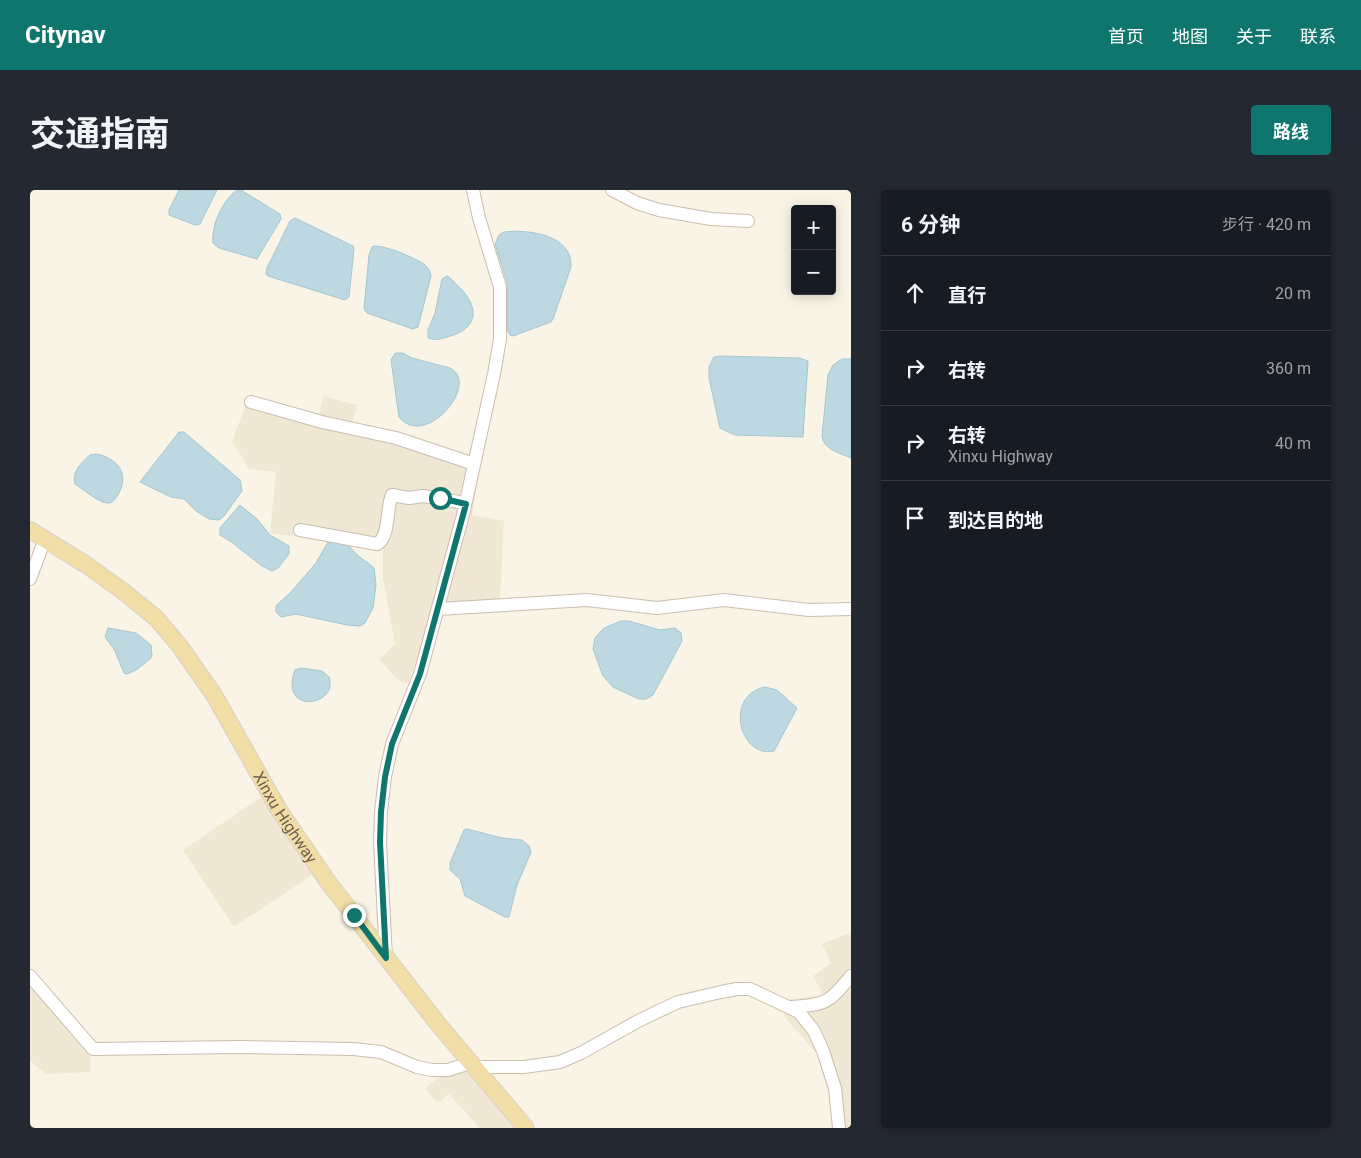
<!DOCTYPE html>
<html lang="zh">
<head>
<meta charset="utf-8">
<style>
  body { margin:0; font-family:Roboto,"Noto Sans SC",sans-serif; background:#242831; color:#f1f3f6 }
  .controls { position:absolute; right:15px; top:15px; display:grid; overflow:hidden; border-radius:5px; box-shadow:0 2px 12px #0003 }
  .controls button { width:45px; height:45px; display:grid; place-items:center; padding:0; border:0; border-bottom:1px solid #363941; background:#171b24; color:#f1f3f6; font:25px sans-serif }
  .stop { position:absolute; width:15px; height:15px; margin:-11px; border:4px solid #0f766e; border-radius:50%; background:#fff }
  .stop.end { background:#0f766e; border-color:#fff; box-shadow:0 1px 5px #0008 }
  .list { margin:0; padding:0; list-style:none }
  h2 { display:flex; justify-content:space-between; align-items:center; height:65px; margin:0; padding:0 20px; font-size:21px }
  h2 small { font-size:16px; font-weight:400; color:#9ea1a6 }
  .list li { display:grid; grid-template-columns:32px 1fr auto; gap:15px; align-items:center; box-sizing:border-box; height:75px; padding:0 20px; border-top:1px solid #363941 }
  .list b { display:block; font-size:19px; white-space:nowrap }
  .list p { margin:0; font-size:16px; white-space:nowrap; color:#9ea1a6 }
  .list em { font-size:16px; font-style:normal; color:#9ea1a6 }
  .icon { flex:none; width:28px; height:28px; fill:none; stroke:currentColor; stroke-width:2; stroke-linecap:round; stroke-linejoin:round }
  .map { position:relative; flex:none; width:821px; height:938px; overflow:hidden; border-radius:5px }
  header { display:flex; align-items:center; gap:30px; box-sizing:border-box; height:70px; padding:0 25px; background:#0f766e; color:#fff }
  header strong { font-size:24px }
  nav { display:flex; gap:28px; margin-inline-start:auto; font-size:18px }
  .intro { display:flex; align-items:center; justify-content:space-between; box-sizing:border-box; height:120px; padding:0 30px }
  h1 { margin:0; font-size:35px }
  .button { padding:12px 22px; border-radius:5px; background:#0f766e; color:#fff; font-size:18px; font-weight:700 }
  main { display:flex; gap:30px; padding:0 30px }
  aside { flex:1; background:#171b24; border-radius:5px; box-shadow:0 2px 12px #0003 }
  .map>svg:first-child { display:block }
  .residential { fill:#f0e7d5 }
  .water { fill:#bdd8e1; stroke:#a4c6d1 }
  .lines { fill:none; stroke-linecap:round; stroke-linejoin:round }
  .minor-casing { stroke:#cabdae; stroke-width:14 }
  .major-casing { stroke:#d7d2cd; stroke-width:18 }
  .minor { stroke:#fff; stroke-width:12 }
  .major { stroke:#f1dda6; stroke-width:16 }
  .route { stroke:#0f766e; stroke-width:6 }
  .labels { text-anchor:middle; stroke-width:4.5; stroke-linejoin:round; paint-order:stroke }
  .street-label { font-size:16px; fill:#705e4e; stroke:#fdf8ec }
</style>
</head>
<body>
<header>
<strong>Citynav</strong>
<nav><a>首页</a><a>地图</a><a>关于</a><a>联系</a></nav>
</header>
<div class="intro"><h1>交通指南</h1><a class="button">路线</a></div>
<main>
<div class="map">
<svg width="821" height="938" viewBox="0 0 821 938">
  <rect width="100%" height="100%" fill="#faf4e6"/>
  <!-- residential -->
  <path class="residential" d="M294,206L327,215L322,232L450,275L442,325L474,331L470,411L405,417L378,494L368,490L349,469L365,454L353,389V359L240,343L246,282L219,279L202,251L219,207L289,224Z
    M231,607L282,685L204,737L153,660Z
    M821,742V938H804L798,900L787,864L753,825L760,810L793,804L783,786L801,773L792,754Z
    M0,795L61,862L60,882L17,884L0,871Z
    M427,870L488,938H450L419,904L408,913L395,899Z"/>
  <!-- water -->
  <path class="water" d="M149,0H187L170,34L165,35L139,25V20Z
    M207,0H211L250,24L251,29L227,69L189,58L183,53C181,35 193,10 207,0Z
    M265,28L323,56L324,59L319,107L315,110L238,86L236,84L237,78L260,31Z
    M474,42C499,39 543,45 541,77L523,129L521,132L483,146L480,145L477,140V92L465,54L469,45Z
    M345,56C357,56 386,68 395,75C399,78 400,82 401,86L388,137L383,139L337,123L334,119L339,65L342,57Z
    M417,86C422,89 426,94 431,99C451,120 446,140 417,147C410,149 406,151 398,148V140L405,123L412,89Z
    M365,163H373L382,168L420,178C451,193 396,260 369,227L361,170Z
    M690,166L769,168L778,171L773,247L705,245L690,238L679,188V177L684,167Z
    M812,169H821V268C810,263 794,260 792,246L798,185L803,175Z
    M149,242H154L210,290L212,301L194,326L189,330L179,329L166,321L154,309L141,307L110,292Z
    M66,264C88,268 101,285 87,306C85,309 83,313 78,313C70,314 52,298 45,294C41,282 52,272 60,265Z
    M210,315L227,329L240,345L259,356V364L248,378L242,381L232,376L200,351L190,345V338Z
    M298,352C321,350 317,357 331,368C336,372 340,374 344,378L346,395L343,418L335,433L330,436L317,435L266,424L251,427L246,422V416L262,401L286,373Z
    M591,431H599L630,440L645,438L651,443L652,451L623,505L616,509H609L583,497L573,486L563,459L565,448L574,438Z
    M78,438L106,443L121,455L122,466L120,469L106,480L97,484L94,483L84,459L75,447Z
    M271,478L292,481L299,487C309,517 248,525 265,480Z
    M735,497L747,500L767,518L744,561C710,569 693,506 735,497Z
    M437,639L472,648L492,650L499,656L501,662L487,695L479,727H475L435,706L430,689L420,680V673L434,640Z"/>
  <g class="lines">
    <defs>
      <path id="minor" d="M582,0L607,13L629,20L681,29L718,31
        M221,212L292,232L366,248L444,274
        M270,340L347,354C360,347 356,318 362,305L379,308L393,306L435,313
        M0,389L15,349
        M408,419L557,410L627,418L694,410L779,420L821,419
        M356,768L350,652L351,622L355,587L362,554L390,484L433,325L464,184L470,149V97L449,28L443,0
        M0,786L63,859L208,857L323,859L351,862L387,877L402,880H418L440,873
        M761,817C798,814 797,814 821,786
        M444,877H494L530,872L551,863L610,830L648,812L691,802L707,799H720L769,822L784,841L793,861L805,898L809,938"/>
      <g id="major">
        <path id="s1" d="M0,340L58,376L94,402L126,428L149,455L184,505L249,620L298,692L408,834L496,938"/>
      </g>
    </defs>
    <!-- minor casing -->
    <use href="#minor" class="minor-casing"/>
    <!-- major casing -->
    <use href="#major" class="major-casing"/>
    <!-- minor -->
    <use href="#minor" class="minor"/>
    <!-- major -->
    <use href="#major" class="major"/>
  </g>
  <g class="lines">
    <!-- route -->
    <path class="route" d="M324,725L356,768L350,652L351,622L355,587L362,554L390,484L436,314L410,308"/>
  </g>
  <g class="labels">
    <!-- street labels -->
    <g class="street-label">
      <text dy="6" stroke="none"><textPath href="#s1" startOffset="392">Xinxu Highway</textPath></text>
    </g>
  </g>
</svg>
<div class="controls">
<button>+</button>
<button>−</button>
</div>
<div class="stop" style="left:410px;top:308px"></div>
<div class="stop end" style="left:324px;top:725px"></div>
</div>
<aside>
<h2>6 分钟<small>步行 · 420 m</small></h2>
<ul class="list">
<li><svg class="icon" aria-label="ahead" viewBox="0 0 24 24"><path d="M12 20V5M6 11l6-6 6 6"/></svg><div><b>直行</b></div><em>20 m</em></li>
<li><svg class="icon" aria-label="right" viewBox="0 0 24 24"><path d="M7 20v-9h11M14 6l5 5-5 5"/></svg><div><b>右转</b></div><em>360 m</em></li>
<li><svg class="icon" aria-label="right" viewBox="0 0 24 24"><path d="M7 20v-9h11M14 6l5 5-5 5"/></svg><div><b>右转</b><p>Xinxu Highway</p></div><em>40 m</em></li>
<li><svg class="icon" aria-label="arrive" viewBox="0 0 24 24"><path d="M6 21V4h12l-3 4 3 4H6"/></svg><div><b>到达目的地</b></div></li>
</ul>
</aside>
</main>
</body>
</html>
